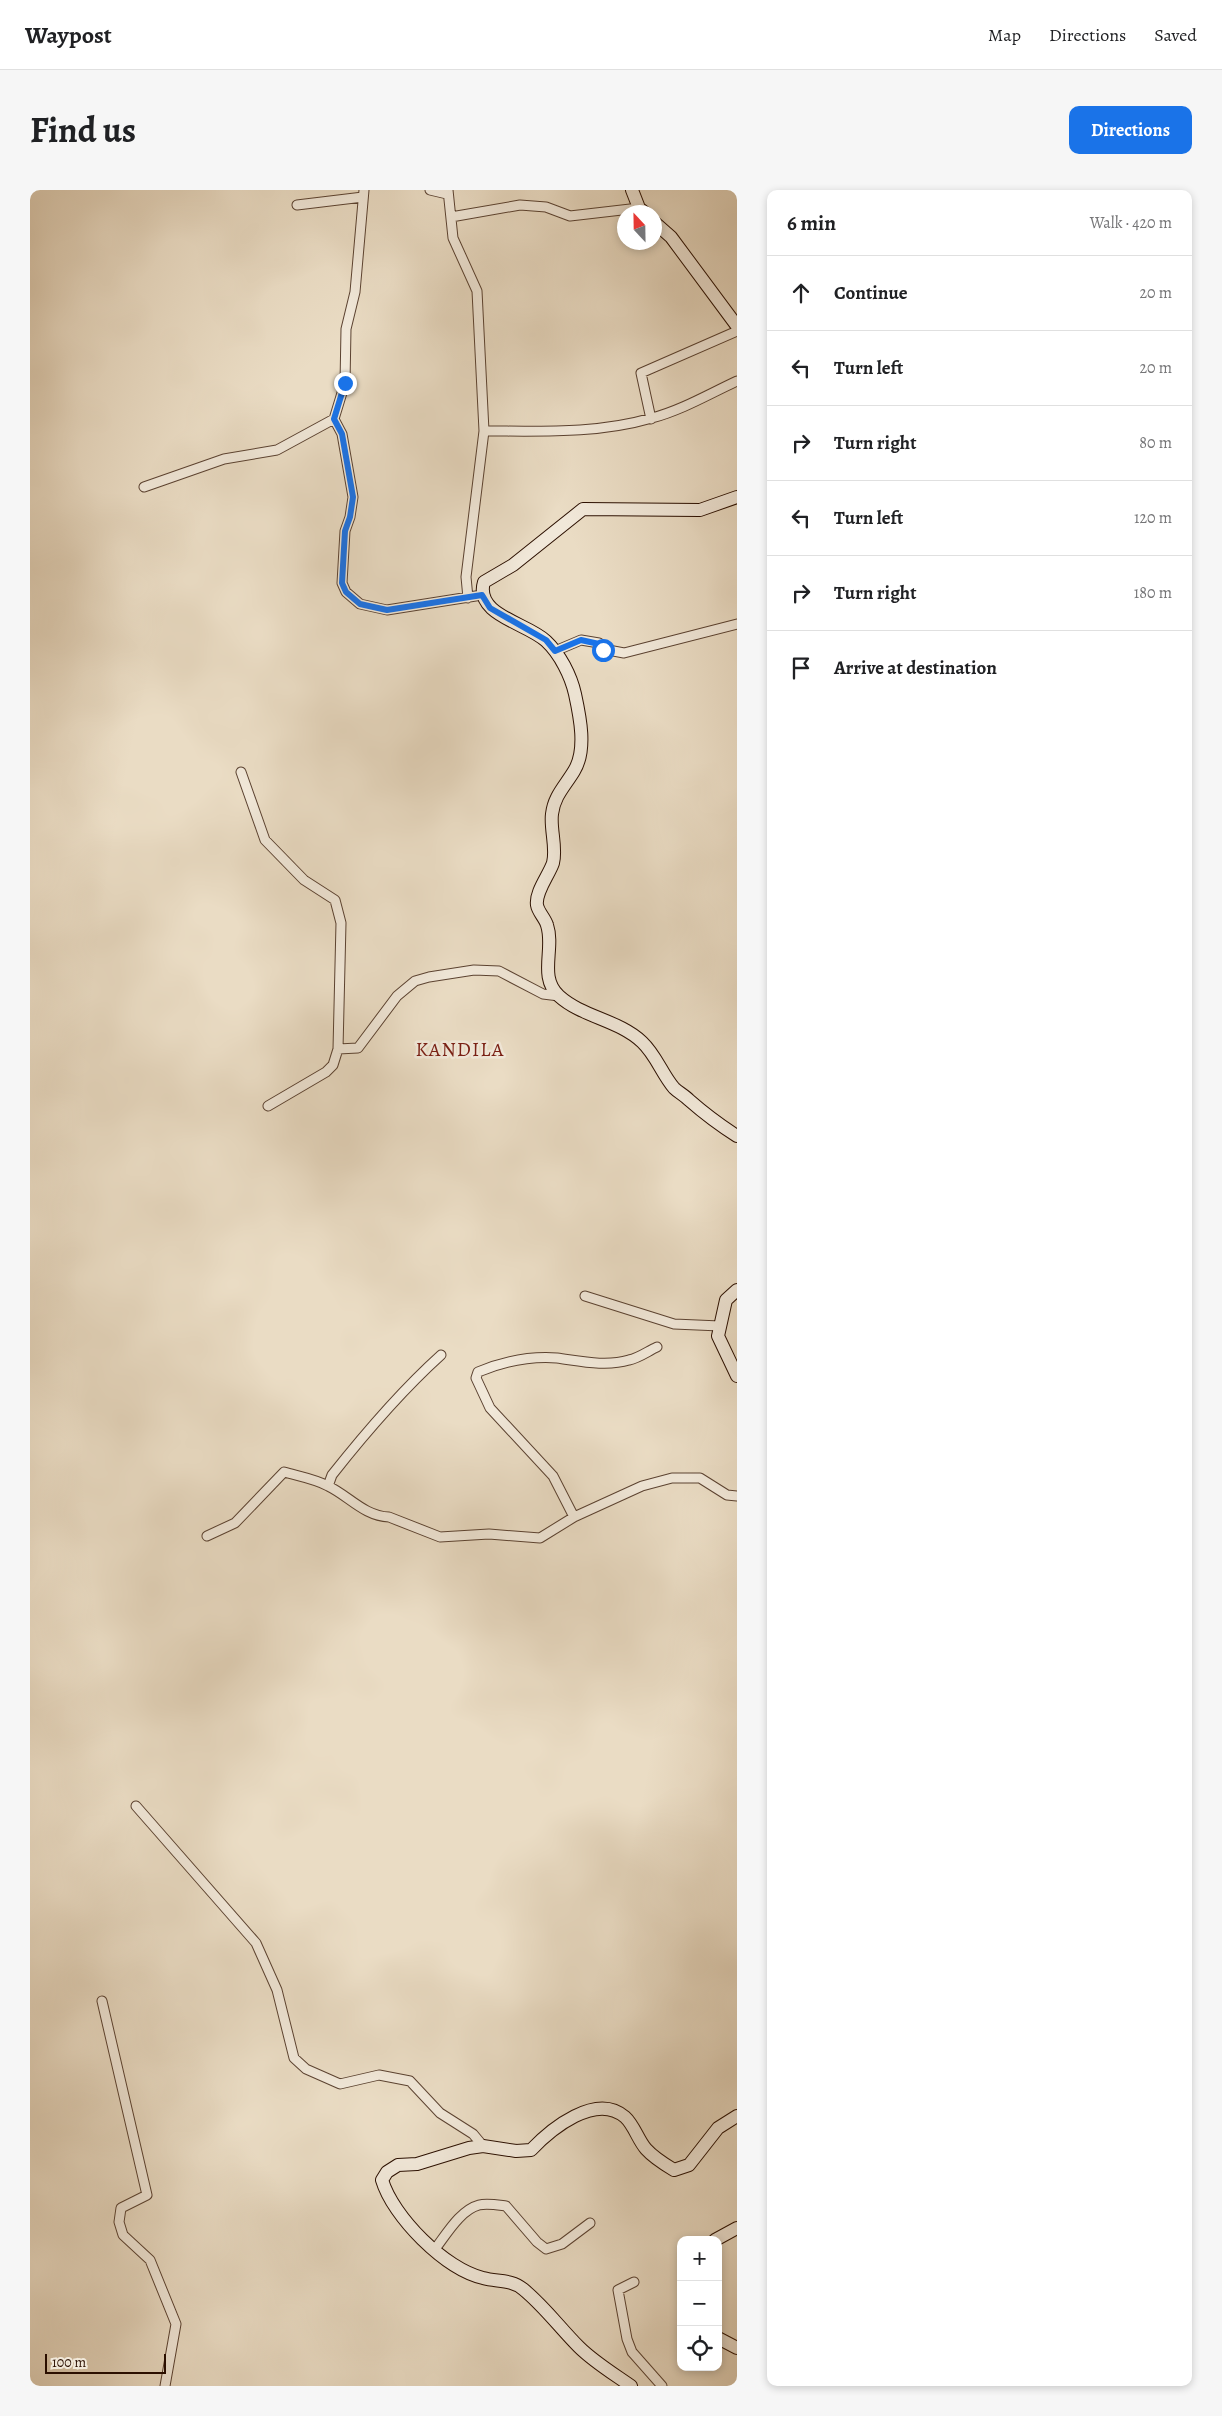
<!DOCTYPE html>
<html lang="en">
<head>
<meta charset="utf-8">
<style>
  body { margin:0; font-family:Alegreya,serif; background:#f6f6f6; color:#202124 }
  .controls { position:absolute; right:15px; bottom:15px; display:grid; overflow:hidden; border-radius:10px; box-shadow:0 2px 8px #0003 }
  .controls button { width:45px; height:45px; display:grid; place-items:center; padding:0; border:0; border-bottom:1px solid #e0e0e0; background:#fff; color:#202124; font:25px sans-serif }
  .compass { position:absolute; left:587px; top:15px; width:45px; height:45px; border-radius:50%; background:#fff; box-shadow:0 2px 8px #0003; rotate:338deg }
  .scale { position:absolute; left:15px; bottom:12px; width:121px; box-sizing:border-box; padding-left:5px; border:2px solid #2b0f00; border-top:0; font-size:14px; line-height:18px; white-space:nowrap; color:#2b0f00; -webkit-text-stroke:4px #f1e8d9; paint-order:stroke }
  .stop { position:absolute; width:15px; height:15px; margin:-11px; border:4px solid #1a73e8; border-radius:50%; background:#fff }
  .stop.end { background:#1a73e8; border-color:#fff; box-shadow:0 1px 5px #0008 }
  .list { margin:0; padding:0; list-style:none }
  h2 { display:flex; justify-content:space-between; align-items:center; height:65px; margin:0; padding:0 20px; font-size:21px }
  h2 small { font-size:16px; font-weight:400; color:#757577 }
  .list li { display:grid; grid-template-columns:32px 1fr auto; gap:15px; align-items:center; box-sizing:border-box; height:75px; padding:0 20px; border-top:1px solid #e0e0e0 }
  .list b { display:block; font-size:19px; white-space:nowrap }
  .list em { font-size:16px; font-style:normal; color:#757577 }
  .icon { flex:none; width:28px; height:28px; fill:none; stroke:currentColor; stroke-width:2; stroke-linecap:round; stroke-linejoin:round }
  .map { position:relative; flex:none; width:707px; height:2196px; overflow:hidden; border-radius:10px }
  header { display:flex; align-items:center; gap:30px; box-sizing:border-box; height:70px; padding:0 25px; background:#fff; border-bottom:1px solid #e0e0e0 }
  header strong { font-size:24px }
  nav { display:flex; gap:28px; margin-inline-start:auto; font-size:18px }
  .intro { display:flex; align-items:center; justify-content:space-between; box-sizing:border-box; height:120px; padding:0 30px }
  h1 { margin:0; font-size:35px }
  .button { padding:12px 22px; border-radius:10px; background:#1a73e8; color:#fff; font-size:18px; font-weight:700 }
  main { display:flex; gap:30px; padding:0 30px }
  aside { flex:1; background:#fff; border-radius:10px; box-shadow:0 2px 8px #0003 }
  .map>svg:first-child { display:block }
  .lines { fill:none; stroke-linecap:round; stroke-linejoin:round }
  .street-casing { stroke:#5b4231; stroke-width:11 }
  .secondary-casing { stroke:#2b0f00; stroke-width:14 }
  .street { stroke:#f1e8d9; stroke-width:9 }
  .secondary { stroke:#f1e8d9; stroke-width:12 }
  .route { stroke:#1a73e8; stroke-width:6 }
  .labels { text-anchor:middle; stroke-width:5; stroke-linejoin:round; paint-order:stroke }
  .quarter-label { font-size:20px; letter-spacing:1px; fill:#7a1f14; stroke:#f1e8d9 }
</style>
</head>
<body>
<header>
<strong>Waypost</strong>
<nav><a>Map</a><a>Directions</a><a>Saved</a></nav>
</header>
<div class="intro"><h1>Find us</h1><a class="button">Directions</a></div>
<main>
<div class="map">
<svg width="707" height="2196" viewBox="0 0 707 2196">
  <rect width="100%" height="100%" fill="#eadcc4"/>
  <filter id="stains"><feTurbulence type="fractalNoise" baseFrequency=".004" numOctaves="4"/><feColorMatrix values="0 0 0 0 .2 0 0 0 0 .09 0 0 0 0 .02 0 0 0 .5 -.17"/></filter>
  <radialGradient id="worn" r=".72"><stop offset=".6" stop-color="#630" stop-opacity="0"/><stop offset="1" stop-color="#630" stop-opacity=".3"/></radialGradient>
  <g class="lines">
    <defs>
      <path id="street" d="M334,0L325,102L316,139L315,193L304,229L312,244L323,307L320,327L315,341L312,393L316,402L330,414L357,420L452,405
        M400,0L417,4
        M418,0L423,48L447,101L454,241L436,387L438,408
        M267,15L333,7
        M421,27L490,15L516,17L540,26L609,18
        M621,229L611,183L707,141
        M454,241C511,241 567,244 622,228C652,220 679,204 707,191
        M114,297L194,269L247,260L304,229
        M525,461L551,450L569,453L573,459L594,463L707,434
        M211,582L235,650L274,690L305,710L311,733L308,859L303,875L296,882L238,916
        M308,859L328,858L367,806L385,791L399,787L444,780L469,781L513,804L529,806
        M555,1106L644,1134L690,1136
        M298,1296L302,1285C336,1242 370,1202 411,1165
        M544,1327L523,1286L460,1218L446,1188L448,1182C472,1172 500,1166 527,1168C550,1171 576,1177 599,1170C609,1168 618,1161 627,1157
        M177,1346L205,1333L254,1282C268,1286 285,1289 298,1296C319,1306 334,1326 359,1327L410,1347L459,1344L510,1348L544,1327L612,1296L642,1288H670L697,1305L707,1306
        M106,1616L226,1753L247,1800L264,1868L276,1879L310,1894L349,1885L380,1891L410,1923L443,1944L453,1956
        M72,1811L117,2005L91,2018L89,2032L93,2045L120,2070L146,2134L135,2196
        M405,2059C416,2045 430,2020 449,2015C457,2013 468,2015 476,2016L507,2052L516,2059L532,2054L560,2033
        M604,2092L588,2100L597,2149L602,2162L632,2196"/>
      <path id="secondary" d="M602,0L609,18L614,22
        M624,32L641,47L707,136
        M707,307L670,320L553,319L483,375L454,392C444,425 497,433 516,451C530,464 541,486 545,504C550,527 557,560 544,581C535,596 524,606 522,624C520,639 527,658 523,673C519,685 505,702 507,715C508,722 515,728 517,735C525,759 508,787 529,806C552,827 589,830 612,852C626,865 632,884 644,898C648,902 654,905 659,910C675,924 688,934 707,946
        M707,1100L696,1110L688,1146L707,1186
        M685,2050L707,2038
        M688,2148L707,2158
        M601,2196C584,2184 564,2172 549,2157C530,2138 514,2116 493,2099C481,2089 467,2092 453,2088C415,2079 363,2027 352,1990L357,1982L368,1975L387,1974L439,1958L453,1956L486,1961L501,1960C521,1939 566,1902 595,1927C604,1935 608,1950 616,1959C624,1968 634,1974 644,1980L659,1975L688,1938L707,1926"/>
    </defs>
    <!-- street casing -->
    <use href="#street" class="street-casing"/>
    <!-- secondary casing -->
    <use href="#secondary" class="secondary-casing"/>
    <!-- street -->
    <use href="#street" class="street"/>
    <!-- secondary -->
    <use href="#secondary" class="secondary"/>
  </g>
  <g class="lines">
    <!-- route -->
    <path class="route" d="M315,193L304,229L312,244L323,307L320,327L315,341L312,393L316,402L330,414L357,420L452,405L460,418L516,450L525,461L551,450L569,454L573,460"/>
  </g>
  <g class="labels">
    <!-- quarter labels -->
    <g class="quarter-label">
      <text x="430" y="866">KANDILA</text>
    </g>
  </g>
  <rect width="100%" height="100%" filter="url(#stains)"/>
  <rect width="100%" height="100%" fill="url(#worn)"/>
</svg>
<div class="controls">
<button>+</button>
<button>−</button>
<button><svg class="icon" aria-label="locate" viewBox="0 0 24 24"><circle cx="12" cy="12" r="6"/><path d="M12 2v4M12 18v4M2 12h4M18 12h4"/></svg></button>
</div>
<svg class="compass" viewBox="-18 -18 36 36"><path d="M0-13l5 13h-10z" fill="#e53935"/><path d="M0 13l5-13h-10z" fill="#757577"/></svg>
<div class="scale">100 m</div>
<div class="stop" style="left:573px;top:460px"></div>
<div class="stop end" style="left:315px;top:193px"></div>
</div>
<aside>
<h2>6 min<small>Walk · 420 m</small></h2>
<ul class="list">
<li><svg class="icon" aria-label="ahead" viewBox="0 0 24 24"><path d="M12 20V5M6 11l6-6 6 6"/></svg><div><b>Continue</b></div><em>20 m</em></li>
<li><svg class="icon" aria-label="left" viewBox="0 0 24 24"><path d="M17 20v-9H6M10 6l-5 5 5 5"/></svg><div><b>Turn left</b></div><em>20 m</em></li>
<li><svg class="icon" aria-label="right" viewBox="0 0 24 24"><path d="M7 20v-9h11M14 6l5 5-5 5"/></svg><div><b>Turn right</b></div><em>80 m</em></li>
<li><svg class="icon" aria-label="left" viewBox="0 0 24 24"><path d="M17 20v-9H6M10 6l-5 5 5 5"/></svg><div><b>Turn left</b></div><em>120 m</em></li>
<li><svg class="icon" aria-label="right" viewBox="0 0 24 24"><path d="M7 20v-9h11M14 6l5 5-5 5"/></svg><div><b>Turn right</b></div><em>180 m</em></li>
<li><svg class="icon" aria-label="arrive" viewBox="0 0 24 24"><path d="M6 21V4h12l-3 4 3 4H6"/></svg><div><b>Arrive at destination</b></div></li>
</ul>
</aside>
</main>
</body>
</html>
